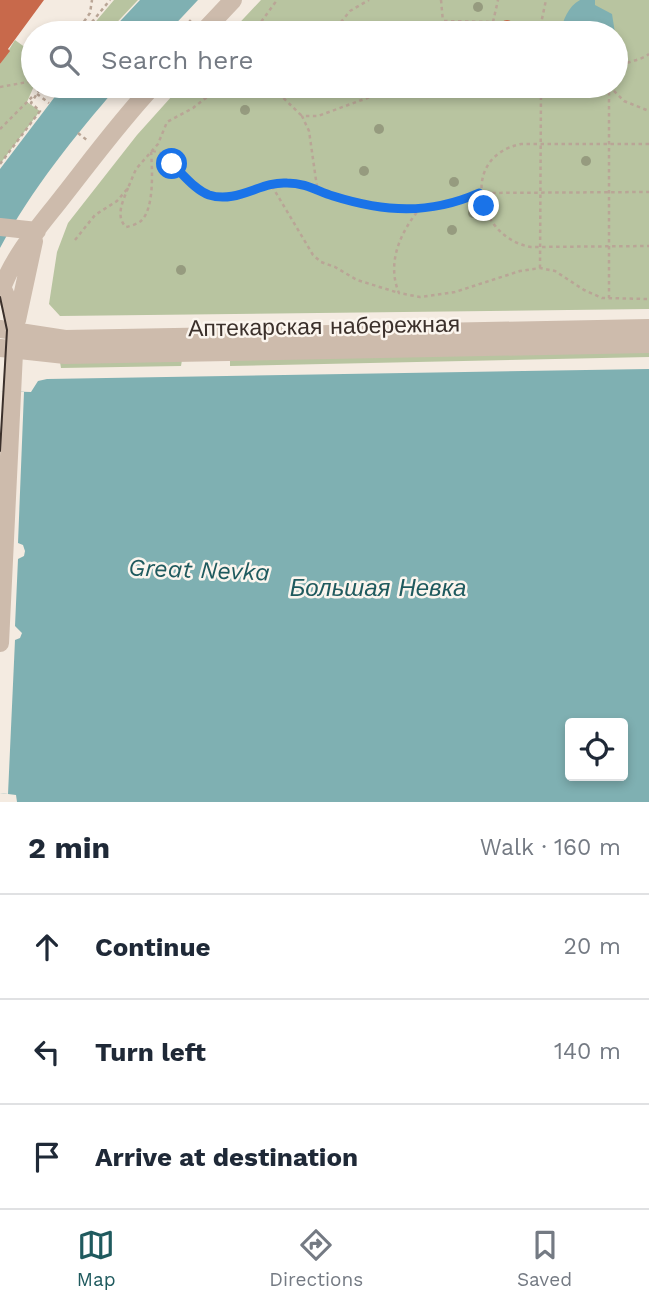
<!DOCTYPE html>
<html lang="en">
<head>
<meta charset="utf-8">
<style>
  body { margin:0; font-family:"Work Sans",sans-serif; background:#f2f2f3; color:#1f2937 }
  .controls { position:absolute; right:21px; bottom:21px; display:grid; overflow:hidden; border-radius:7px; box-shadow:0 4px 10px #0003 }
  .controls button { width:63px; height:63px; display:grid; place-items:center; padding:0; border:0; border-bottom:2px solid #e0e1e3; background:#fff; color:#1f2937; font:35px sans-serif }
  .stop { position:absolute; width:21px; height:21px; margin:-16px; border:5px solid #1a73e8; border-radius:50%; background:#fff }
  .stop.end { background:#1a73e8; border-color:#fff; box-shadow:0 2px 7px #0008 }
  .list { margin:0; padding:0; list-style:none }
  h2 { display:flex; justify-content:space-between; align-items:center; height:91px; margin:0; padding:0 28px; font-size:30px }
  h2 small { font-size:23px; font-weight:400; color:#747a83 }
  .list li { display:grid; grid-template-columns:46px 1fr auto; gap:21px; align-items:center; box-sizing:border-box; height:105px; padding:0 28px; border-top:2px solid #e0e1e3 }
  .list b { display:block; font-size:26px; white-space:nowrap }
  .list em { font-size:23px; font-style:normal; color:#747a83 }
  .icon { flex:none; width:38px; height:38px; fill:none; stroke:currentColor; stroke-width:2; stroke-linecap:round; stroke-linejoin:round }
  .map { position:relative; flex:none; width:649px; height:802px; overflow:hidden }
  .search { position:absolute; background:#fff; box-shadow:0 4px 10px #0003; left:21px; right:21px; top:21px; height:77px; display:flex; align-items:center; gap:18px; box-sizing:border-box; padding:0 24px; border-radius:38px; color:#747a83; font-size:26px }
  .sheet { height:406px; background:#fff }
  nav { display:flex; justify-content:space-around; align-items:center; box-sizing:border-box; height:98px; border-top:2px solid #e0e1e3; background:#fff; font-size:19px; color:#747a83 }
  nav a { display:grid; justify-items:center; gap:4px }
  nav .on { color:#1f5a5e }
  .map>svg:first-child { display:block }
  .green { fill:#b8c4a0 }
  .water { fill:#7fb0b2; fill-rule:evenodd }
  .pier { fill:#f4ebe1 }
  .building { fill:#c8694b }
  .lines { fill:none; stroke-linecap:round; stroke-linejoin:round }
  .path { stroke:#b9a596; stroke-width:2.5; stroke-dasharray:3.5 3.5; stroke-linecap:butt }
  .tertiary { stroke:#cdbbac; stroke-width:18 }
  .tram { stroke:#3b302b; stroke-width:2 }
  .tree { fill:#969b7f }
  .route { stroke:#1a73e8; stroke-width:9 }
  .labels { text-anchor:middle; stroke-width:5; stroke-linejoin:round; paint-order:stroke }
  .street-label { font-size:23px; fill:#3b302b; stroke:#fbf5ee }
  .water-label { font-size:24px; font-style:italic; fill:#1f5a5e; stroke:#fbf5ee }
</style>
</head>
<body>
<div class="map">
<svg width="649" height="802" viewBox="0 0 649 802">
  <rect width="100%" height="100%" fill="#f4ebe1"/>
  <!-- green -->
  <path class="green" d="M114,0H138L107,33H86Z
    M261,0H649V309L60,316L49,304L57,252L68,223L137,135L181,86H616V33H230Z
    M15,40L33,53L34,86L27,102L40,111L0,164V64Z
    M649,351V357L230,366V359Z
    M182,360L181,366L61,368L60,362Z"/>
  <!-- water -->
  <path class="water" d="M140,0H198L167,33H109Z
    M580,0H595V5L612,14L615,33H560C563,21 568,6 580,0Z
    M63,86H118C74,137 32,189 0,248V169Z
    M649,369V802H17L16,795L0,793V391L31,392L38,381L47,379ZM570,723H623V776H570Z"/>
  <!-- pier -->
  <path class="pier" d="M0,391L24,392L18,543L23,545L25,551L24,556L18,559L15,626L22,633L20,638L15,640L8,794L0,793Z"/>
  <!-- building -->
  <path class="building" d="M0,0H44L8,49L10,51L0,64Z
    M500 27a7 7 0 1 1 14 0a7 7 0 1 1-14 0Z"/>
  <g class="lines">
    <!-- path -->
    <path class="path" d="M441,0L444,33
      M444,21L493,22L499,25
      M493,22L498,0
      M514,27L539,30
      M76,33L90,13L92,0
      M83,33L110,0
      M179,33L191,20
      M253,33L277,0
      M332,33L350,11L369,0
      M539,33L546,0
      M616,71C624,60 639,62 649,54
      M267,86L273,88L302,116
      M377,86H609V298
      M609,86L624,101L649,111
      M0,87L33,81
      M37,94L49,103
      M0,129L32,97
      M78,133L88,141
      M649,144H521C458,157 477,238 531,247L649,246
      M0,164L40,111L31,103L42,86
      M272,186L313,255L321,262L335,267L357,280L399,293
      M317,187L309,131L302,116H318L370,97L406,88
      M128,188C123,201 115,216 126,227C131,226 137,224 141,221C155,208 152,168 151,150C156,152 163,153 166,156C180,168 190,190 209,195C237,203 261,181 288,183C307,184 317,191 334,196C385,212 428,215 479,193L649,192
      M421,207C401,231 386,262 399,293L420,297L455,292L520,271L540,268L555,271L584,290L602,298L649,299
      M75,240L95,215L117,201L128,188L136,169L158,144L167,122L193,108L221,86
      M540,268L541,86"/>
    <!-- tertiary -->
    <path class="tertiary" d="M202,33L233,0
      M0,227L37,231
      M0,282L11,307L15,332L0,643
      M0,294C12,256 41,225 64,195C93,158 121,120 153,86
      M17,320L34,241
      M0,329L65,339L649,328
      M0,348L65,355L649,344"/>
    <!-- tram -->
    <path class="tram" d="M0,297L7,330L0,451"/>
  </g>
  <!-- trees -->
  <g class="tree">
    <circle cx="478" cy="7" r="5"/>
    <circle cx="245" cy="110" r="5"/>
    <circle cx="379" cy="129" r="5"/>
    <circle cx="586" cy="161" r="5"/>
    <circle cx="364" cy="171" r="5"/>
    <circle cx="454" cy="182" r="5"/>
    <circle cx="473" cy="213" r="5"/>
    <circle cx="452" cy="230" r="5"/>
    <circle cx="181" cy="270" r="5"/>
  </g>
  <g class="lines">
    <!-- route -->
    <path class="route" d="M172,164C183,174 195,190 209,195C237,204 261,181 287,183C306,183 317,191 333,196C384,212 429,215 479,193L484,206"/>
  </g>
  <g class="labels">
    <!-- street labels -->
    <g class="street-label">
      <text transform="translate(324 326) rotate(-1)" y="8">Аптекарская набережная</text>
    </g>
    <!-- water labels -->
    <g class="water-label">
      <text transform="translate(199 570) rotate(2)" y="8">Great Nevka</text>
      <text x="378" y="596">Большая Невка</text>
    </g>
  </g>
</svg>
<div class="controls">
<button><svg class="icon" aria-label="locate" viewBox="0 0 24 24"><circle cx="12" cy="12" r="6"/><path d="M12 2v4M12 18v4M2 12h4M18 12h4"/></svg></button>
</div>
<div class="stop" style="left:172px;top:164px"></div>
<div class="stop end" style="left:484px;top:206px"></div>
<div class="search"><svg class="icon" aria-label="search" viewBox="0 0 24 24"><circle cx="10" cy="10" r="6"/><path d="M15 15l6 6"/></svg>Search here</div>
</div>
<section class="sheet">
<h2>2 min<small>Walk · 160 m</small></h2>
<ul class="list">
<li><svg class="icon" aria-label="ahead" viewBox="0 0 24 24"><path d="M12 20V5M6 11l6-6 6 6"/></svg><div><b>Continue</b></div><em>20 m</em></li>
<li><svg class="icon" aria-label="left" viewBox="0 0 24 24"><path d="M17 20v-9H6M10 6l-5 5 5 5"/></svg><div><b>Turn left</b></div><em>140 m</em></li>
<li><svg class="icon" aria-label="arrive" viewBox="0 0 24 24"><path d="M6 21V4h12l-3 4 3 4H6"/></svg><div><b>Arrive at destination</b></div></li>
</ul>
</section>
<nav>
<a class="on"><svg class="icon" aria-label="map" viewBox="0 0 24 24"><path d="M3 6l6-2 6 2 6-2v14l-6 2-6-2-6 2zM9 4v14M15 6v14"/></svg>Map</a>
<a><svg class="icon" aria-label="directions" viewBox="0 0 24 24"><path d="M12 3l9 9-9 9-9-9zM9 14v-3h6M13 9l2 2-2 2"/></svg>Directions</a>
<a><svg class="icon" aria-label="saved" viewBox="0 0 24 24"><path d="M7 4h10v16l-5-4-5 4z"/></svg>Saved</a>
</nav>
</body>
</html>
